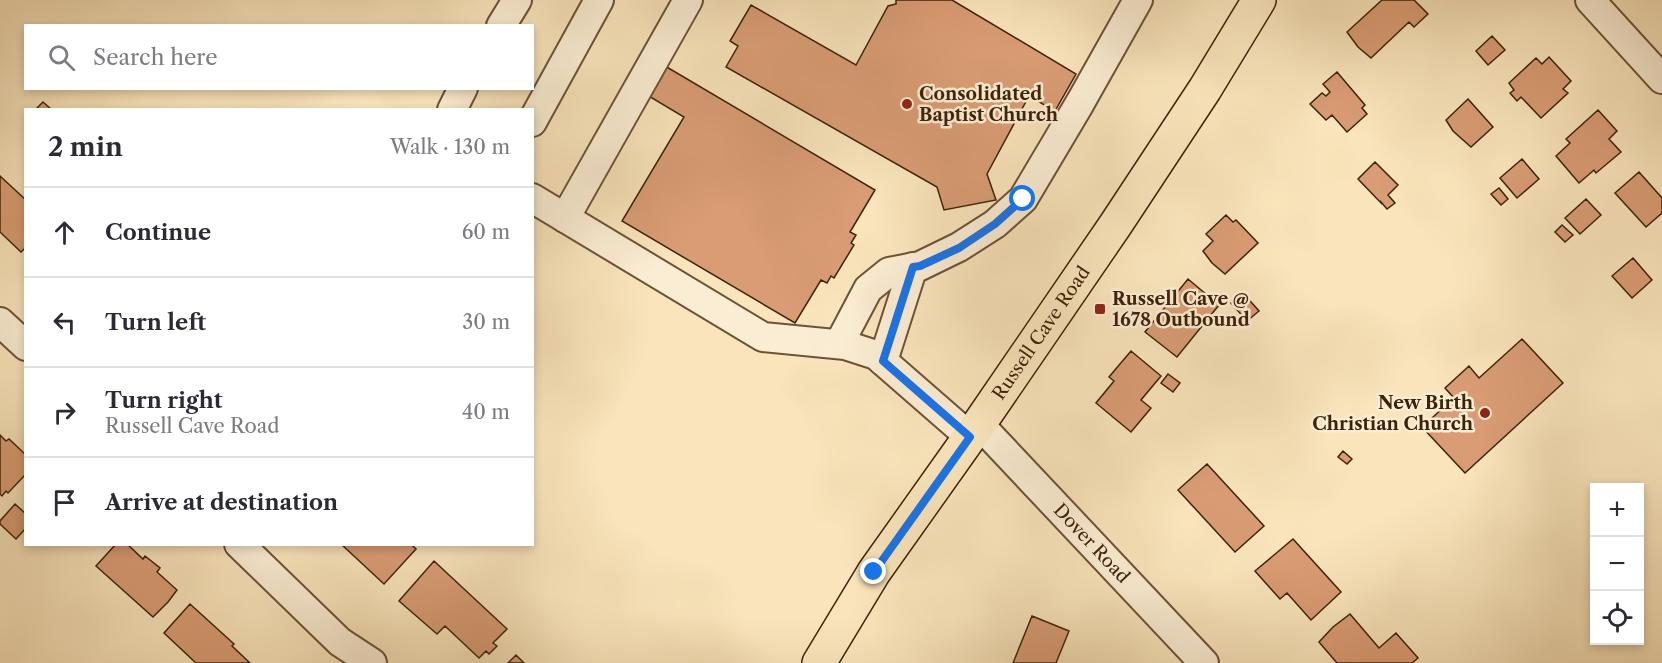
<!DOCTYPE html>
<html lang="en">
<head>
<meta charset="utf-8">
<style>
  body { margin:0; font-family:"Libre Caslon Text",serif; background:#f7f7f7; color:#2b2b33 }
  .controls { position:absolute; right:18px; bottom:18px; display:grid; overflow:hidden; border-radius:0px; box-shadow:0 3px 9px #0003 }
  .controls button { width:54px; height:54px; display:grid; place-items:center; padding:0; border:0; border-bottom:2px solid #e1e1e2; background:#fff; color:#2b2b33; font:30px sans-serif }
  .stop { position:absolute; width:18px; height:18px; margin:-14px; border:4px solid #1a73e8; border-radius:50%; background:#fff }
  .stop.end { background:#1a73e8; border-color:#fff; box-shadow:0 2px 6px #0008 }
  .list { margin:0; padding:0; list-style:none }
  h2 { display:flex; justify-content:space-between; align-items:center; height:78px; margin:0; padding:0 24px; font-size:26px }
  h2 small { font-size:20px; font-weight:400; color:#7c7c81 }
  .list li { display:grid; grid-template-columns:39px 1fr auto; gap:18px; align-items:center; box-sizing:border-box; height:90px; padding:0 24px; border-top:2px solid #e1e1e2 }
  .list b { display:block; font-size:22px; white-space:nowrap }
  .list p { margin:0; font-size:20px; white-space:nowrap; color:#7c7c81 }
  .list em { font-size:20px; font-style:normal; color:#7c7c81 }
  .icon { flex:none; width:33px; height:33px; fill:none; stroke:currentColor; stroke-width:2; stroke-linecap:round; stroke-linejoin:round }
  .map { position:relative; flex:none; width:1662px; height:663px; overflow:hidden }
  .search { position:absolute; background:#fff; box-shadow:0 3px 9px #0003; left:24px; top:24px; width:510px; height:66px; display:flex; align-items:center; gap:15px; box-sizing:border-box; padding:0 21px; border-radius:0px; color:#7c7c81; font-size:22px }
  .panel { position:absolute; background:#fff; box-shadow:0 3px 9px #0003; left:24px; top:108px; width:510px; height:438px; border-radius:0px }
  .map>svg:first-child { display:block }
  .building { fill:#d99c74; stroke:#3d220a; stroke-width:1.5 }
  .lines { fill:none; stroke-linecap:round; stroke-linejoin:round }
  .minor-casing { stroke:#6c5236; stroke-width:32 }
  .major-casing { stroke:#3d220a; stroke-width:36 }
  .minor { stroke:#fbedd3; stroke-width:28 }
  .major { stroke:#f9e4bb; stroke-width:33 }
  .route { stroke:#1a73e8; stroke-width:8 }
  .poi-dot { fill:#8f2418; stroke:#fbedd3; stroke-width:2 }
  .labels { text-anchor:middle; stroke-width:5; stroke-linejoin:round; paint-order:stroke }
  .poi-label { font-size:18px; font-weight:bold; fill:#3d220a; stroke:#fbedd3; text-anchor:start }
  .street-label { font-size:18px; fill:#3d220a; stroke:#fbedd3 }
</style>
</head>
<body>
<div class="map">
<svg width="1662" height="663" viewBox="0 0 1662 663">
  <rect width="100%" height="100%" fill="#f9e4bb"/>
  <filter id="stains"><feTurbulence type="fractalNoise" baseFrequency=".00333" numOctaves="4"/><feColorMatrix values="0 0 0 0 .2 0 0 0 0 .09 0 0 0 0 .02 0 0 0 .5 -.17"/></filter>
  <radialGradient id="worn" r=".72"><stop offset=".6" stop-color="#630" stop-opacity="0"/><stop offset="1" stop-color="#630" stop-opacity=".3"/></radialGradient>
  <!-- building -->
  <path class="building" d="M896,0H952L1076,74L1055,111L1029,96L987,174L996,200L944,210L937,187L726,67L738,46L730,41L751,5L856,65L888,6L896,4Z
    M1382,0H1414L1428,14L1414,27L1409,22L1371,58L1358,47L1347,32Z
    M1492,36L1505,50L1488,65L1476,51Z
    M1549,57L1571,81L1563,89L1568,93L1541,118L1521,97L1517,101L1510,93L1514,90L1509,83L1536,58L1542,64Z
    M665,66L875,190L850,232L856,235L851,243L854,245L834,278L831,276L827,283L821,280L795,323L622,221L684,117L647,95Z
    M1337,72L1365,105L1362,108L1367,114L1347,132L1332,115L1326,120L1310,104L1322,93L1326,96L1330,92L1323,84Z
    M1468,99L1493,127L1471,147L1453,131L1446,120Z
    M43,102L52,110H35Z
    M1598,110L1617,131L1609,139L1621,152L1596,173L1594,170L1579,183L1556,156L1570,143L1566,139Z
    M1522,159L1539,179L1517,198L1500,178Z
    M1375,162L1398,185L1388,195L1395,203L1387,209L1381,202V203L1358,179Z
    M1639,172L1662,198V213L1646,227L1615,193Z
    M0,176L26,200V247L21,252L0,232Z
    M1499,188L1508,199L1501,205L1491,194Z
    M1586,199L1601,215L1580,234L1565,218Z
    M1226,215L1233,222L1236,220L1258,243L1225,274L1212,263L1203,251L1213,241L1206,234Z
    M1562,225L1573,235L1565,242L1555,232Z
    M1633,258L1652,280L1632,298L1612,276Z
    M1188,279L1219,305L1177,357L1145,332Z
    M1243,293L1259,311L1247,321L1231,303Z
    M1522,339L1563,383L1465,473L1422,427L1454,398L1445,388L1469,366L1479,378Z
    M1131,351L1161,376L1141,400L1151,408L1131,432L1096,403L1114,381L1109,377Z
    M1168,374L1180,383L1173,392L1161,383Z
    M0,435L6,441L9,439L26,455V474L8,493L6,491L2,496L0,494Z
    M1343,451L1352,459L1347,464L1338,457Z
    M1207,464L1264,526L1235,552L1178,490Z
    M15,504L26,514V528L16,539L0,524V521Z
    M1293,539L1341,592L1311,620L1287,593L1280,599L1255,571Z
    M116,544H127L143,559L145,556L160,568L157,572L177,590L168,602L153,617L96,566Z
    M341,544H411L416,549L384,584Z
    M434,561L507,629L493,643L497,646L489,654L486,651L479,658L445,626L437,634L399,601Z
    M190,604L234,644L232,646L250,663H196L164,633Z
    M1350,614L1379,648L1396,633L1418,658L1412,663H1337L1319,642L1333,627Z
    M1032,616L1069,631L1056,663H1013Z
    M516,655L524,663H508Z"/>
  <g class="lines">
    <defs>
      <g id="minor">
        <path d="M1590,0L1662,79"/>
        <path d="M501,26L517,0"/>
        <path d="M452,110L463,88"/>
        <path d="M532,122L599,0"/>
        <path d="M532,198L763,337L845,345L876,355L970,437"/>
        <path d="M565,218L688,0"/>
        <path d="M0,322L26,346"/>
        <path d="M839,344L868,289L889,272L920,266L959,247L995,224L1023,199L1080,103L1138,0"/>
        <path d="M883,361L913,267"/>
        <path id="s1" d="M979,424L1204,663"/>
        <path d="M239,544L340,642L372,663"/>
      </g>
      <g id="major">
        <path id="s2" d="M819,663L874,572L979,424L1116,224L1205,89L1259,0"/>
      </g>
    </defs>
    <!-- minor casing -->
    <use href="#minor" class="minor-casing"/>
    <!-- major casing -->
    <use href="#major" class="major-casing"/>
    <!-- minor -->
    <use href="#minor" class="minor"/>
    <!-- major -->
    <use href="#major" class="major"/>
  </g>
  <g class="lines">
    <!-- route -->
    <path class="route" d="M874,572L970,437L883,361L913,267L920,266L959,248L995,224L1023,199"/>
  </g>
  <!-- markers -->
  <g class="poi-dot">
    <circle cx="907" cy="104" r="6"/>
    <rect x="1094" y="303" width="12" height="12" rx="3"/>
    <circle cx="1485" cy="413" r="6"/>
  </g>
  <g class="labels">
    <!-- poi labels -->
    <g class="poi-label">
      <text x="919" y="100">Consolidated<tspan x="919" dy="21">Baptist Church</tspan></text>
      <text x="1112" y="305">Russell Cave @<tspan x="1112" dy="21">1678 Outbound</tspan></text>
      <text x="1473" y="409" text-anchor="end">New Birth<tspan x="1473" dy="21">Christian Church</tspan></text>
    </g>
    <!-- street labels -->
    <g class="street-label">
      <text dy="6" stroke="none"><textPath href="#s2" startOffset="398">Russell Cave Road</textPath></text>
      <text dy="6" stroke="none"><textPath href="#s1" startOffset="164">Dover Road</textPath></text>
    </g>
  </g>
  <rect width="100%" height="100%" filter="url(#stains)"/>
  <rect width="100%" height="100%" fill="url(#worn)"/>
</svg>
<div class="controls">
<button>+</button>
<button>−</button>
<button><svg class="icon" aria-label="locate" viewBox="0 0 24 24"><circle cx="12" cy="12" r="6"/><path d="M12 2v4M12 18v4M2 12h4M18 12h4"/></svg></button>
</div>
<div class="stop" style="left:1023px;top:199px"></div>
<div class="stop end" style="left:874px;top:572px"></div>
<div class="search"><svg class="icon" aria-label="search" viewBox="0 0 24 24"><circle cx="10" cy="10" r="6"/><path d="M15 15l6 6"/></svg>Search here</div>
<section class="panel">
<h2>2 min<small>Walk · 130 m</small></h2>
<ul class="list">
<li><svg class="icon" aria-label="ahead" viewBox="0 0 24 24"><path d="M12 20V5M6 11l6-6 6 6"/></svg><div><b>Continue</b></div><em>60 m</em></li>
<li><svg class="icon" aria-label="left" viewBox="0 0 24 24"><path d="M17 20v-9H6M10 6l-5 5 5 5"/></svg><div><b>Turn left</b></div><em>30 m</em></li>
<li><svg class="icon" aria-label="right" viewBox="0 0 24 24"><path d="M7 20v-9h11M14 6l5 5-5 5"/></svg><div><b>Turn right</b><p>Russell Cave Road</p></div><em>40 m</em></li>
<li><svg class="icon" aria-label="arrive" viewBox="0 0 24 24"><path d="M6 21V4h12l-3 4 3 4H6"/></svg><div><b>Arrive at destination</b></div></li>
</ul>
</section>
</div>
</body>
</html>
